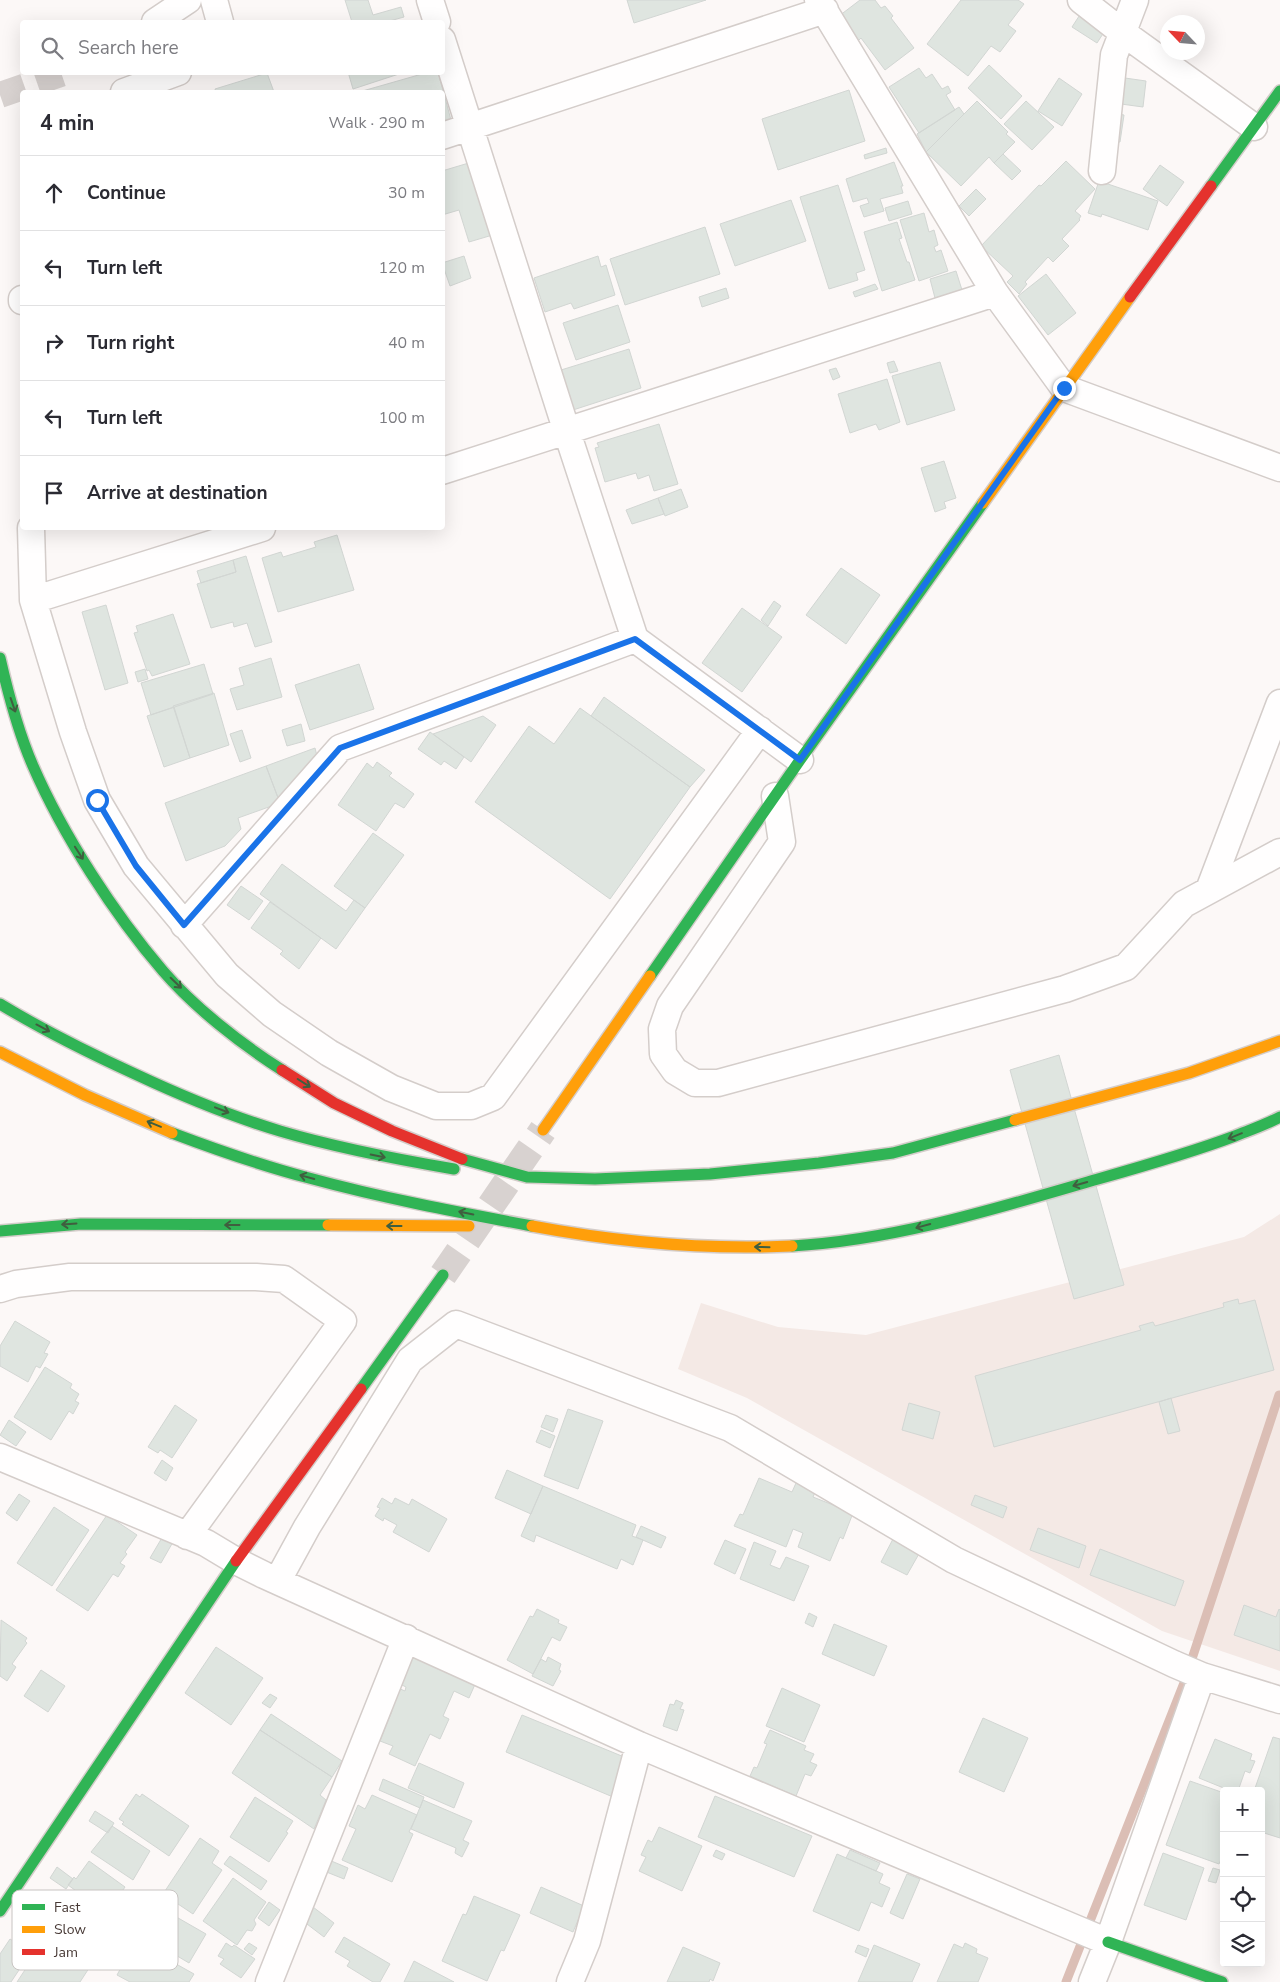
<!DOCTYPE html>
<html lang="en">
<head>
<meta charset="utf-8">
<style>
  body { margin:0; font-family:"Nunito Sans",sans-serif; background:#f2f2f3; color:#2b2b33 }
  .controls { position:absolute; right:15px; bottom:15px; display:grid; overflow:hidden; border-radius:5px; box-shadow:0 5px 20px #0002 }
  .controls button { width:45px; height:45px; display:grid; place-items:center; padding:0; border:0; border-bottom:1px solid #e1e1e2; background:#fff; color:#2b2b33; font:25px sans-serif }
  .compass { position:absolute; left:1160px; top:15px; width:45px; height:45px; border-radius:50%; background:#fff; box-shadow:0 5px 20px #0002; rotate:296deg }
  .stop { position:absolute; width:15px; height:15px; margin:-11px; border:4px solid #1a73e8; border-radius:50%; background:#fff }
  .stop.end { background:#1a73e8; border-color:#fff; box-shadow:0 1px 5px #0008 }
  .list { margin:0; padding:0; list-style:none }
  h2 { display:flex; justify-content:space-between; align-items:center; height:65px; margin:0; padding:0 20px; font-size:21px }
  h2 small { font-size:16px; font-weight:400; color:#7c7c81 }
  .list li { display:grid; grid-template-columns:32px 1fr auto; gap:15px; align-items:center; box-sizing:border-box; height:75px; padding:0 20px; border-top:1px solid #e1e1e2 }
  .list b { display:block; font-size:19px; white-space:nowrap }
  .list em { font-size:16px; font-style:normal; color:#7c7c81 }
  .icon { flex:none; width:28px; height:28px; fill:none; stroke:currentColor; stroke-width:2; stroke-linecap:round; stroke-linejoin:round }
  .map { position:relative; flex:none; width:1280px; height:1982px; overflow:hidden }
  .search { position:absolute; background:#fff; box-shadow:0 5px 20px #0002; left:20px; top:20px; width:425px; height:55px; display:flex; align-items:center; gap:12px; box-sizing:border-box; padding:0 18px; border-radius:5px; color:#7c7c81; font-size:19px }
  .panel { position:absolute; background:#fff; box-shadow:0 5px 20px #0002; left:20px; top:90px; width:425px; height:440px; border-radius:5px }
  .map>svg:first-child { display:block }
  .built { fill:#f4e9e5 }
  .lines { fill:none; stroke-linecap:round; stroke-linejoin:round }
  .stream { stroke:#dbbeb5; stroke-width:9 }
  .building { fill:#dfe5e0; stroke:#d2d6d3 }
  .street-tunnel { stroke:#d8d2d0; stroke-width:26; stroke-dasharray:26 13; stroke-linecap:butt }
  .secondary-tunnel { stroke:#d8d2d0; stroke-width:28; stroke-dasharray:28 14; stroke-linecap:butt }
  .street-casing { stroke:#d4cdca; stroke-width:29 }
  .fast-casing { stroke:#d4cdca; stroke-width:14 }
  .slow-casing { stroke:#d4cdca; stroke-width:14 }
  .jam-casing { stroke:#d4cdca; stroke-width:14 }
  .street { stroke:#fffefe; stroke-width:26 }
  .fast { stroke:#30b455; stroke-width:11 }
  .slow { stroke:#ff9f0a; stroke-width:11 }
  .jam { stroke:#e5322d; stroke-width:11 }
  .oneway { stroke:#405e3f }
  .route { stroke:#1a73e8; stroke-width:6 }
  .key { fill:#fff; stroke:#c8c4c2; stroke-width:1 }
  .key-label { font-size:14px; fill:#473935 }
</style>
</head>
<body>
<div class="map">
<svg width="1280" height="1982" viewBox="0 0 1280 1982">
  <rect width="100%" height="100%" fill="#fcf8f7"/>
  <!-- built -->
  <path class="built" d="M1280,1214V1671L1162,1631L747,1398L678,1369L701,1303L778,1327L866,1335L1244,1237Z"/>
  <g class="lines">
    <!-- stream -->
    <path class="stream" d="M1066,1982L1184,1683L1279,1395"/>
  </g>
  <!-- building -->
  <path class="building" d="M345,0H368L373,15L401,7L404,17L386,22H352Z
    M627,0H706L634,23Z
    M860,0H875L881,8L885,6L893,16L891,18L914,48L885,70L861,38L858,41L839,16Z
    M961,0H1018L1024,4L1008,25L1016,31L1000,52L991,46L968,76L927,44Z
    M1083,10L1108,26L1097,43L1072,27Z
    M989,65L1022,96L1001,119L968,88Z
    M919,68L926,78L932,74L942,89L948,86L951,92L946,95L955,110L919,133L889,87Z
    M348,72H405L353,89Z
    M429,72H438L451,120L442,123V92H359Z
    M267,73L274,92H216L215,89Z
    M1059,78L1082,94L1062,126L1038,111Z
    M1125,78L1146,81L1143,107L1121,104Z
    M849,90L865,141L778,170L762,119Z
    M977,101L1008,132L1006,134L1015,142L994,163L989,157L961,186L926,152Z
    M1026,101L1054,127L1032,150L1004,124Z
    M959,107L964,114L926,152L917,134Z
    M1113,113L1124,115L1120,142L1109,141Z
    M886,148L887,153L865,159L864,155Z
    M1003,154L1021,171L1012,180L994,163Z
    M1066,161L1095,189L1075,211L1081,216L1079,219L1080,220L1062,239L1069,246L1053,262L1048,257L1025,282L1027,284L1019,294L1007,282L1013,276L981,246L1039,185L1041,186Z
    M472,162L496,234L469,242L459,210L442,215V171Z
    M894,162L903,186H901L903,193L880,199L884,211L864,217L860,206L869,203L867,198L853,202L846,179Z
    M1160,165L1184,182L1167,206L1143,189Z
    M1099,181L1158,201L1148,230L1102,214L1101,217L1088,213Z
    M838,185L865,270L856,273L858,280L829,289L800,197Z
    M976,189L986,199L969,216L959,206Z
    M791,200L806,241L735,266L720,224Z
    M908,201L912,214L889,221L885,208Z
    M924,213L929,232L934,230L938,245L934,247L936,252L941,250L948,271L919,281L900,220Z
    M897,222L902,238L899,239L907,262H909L915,280L882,291L864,232Z
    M705,227L720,274L625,305L610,259Z
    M464,256L471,278L450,286L442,263Z
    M598,256L601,267L606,265L615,295L574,309L571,303L545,312L534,278Z
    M956,271L962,290L935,298L930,279Z
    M1046,274L1076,313L1048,335L1018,296Z
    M875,284L878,289L855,297L853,292Z
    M726,288L729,298L702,307L699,297Z
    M618,305L630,342L576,360L563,323Z
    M629,349L641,388L573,410L561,370Z
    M894,361L898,371L890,373L887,363Z
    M940,362L955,410L907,425L892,376Z
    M836,368L840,377L833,380L829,370Z
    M887,379L900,422L879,430L876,424L850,433L838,394Z
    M659,424L678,484L654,491L649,475L638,479L636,473L605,482L595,448L599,447L597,443Z
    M944,461L956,498L944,502L946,508L935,512L921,468Z
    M681,489L688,507L665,516L658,498Z
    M658,498L664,514L632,524L626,510Z
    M337,535L354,590L278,612L262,558L281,552L283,557L316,547L314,542Z
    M246,556L272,642L255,647L247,623L234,627L233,622L211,628L197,584L236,572L233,560Z
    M233,560L236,572L201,583L197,571Z
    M841,568L880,595L846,644L806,615Z
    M774,601L781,606L768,626L761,620Z
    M106,605L128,683L105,690L82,612Z
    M742,608L782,637L742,692L702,663Z
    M173,614L190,664L152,676L149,670L147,671L134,633L138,632L136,626Z
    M271,658L282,697L237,710L230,689L244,685L239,668Z
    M204,664L213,694L151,715L141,683Z
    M359,664L374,709L310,730L295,685Z
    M145,669L148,679L138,682L135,672Z
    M214,693L229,745L190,758L173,706Z
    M604,697L705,770L690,787L591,716Z
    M174,707L190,758L164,767L147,716Z
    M580,708L690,787L610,899L475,802L529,726L554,744Z
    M483,716L496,725L471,762L433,734Z
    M301,724L305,741L287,746L282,730Z
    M242,730L251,758L240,762L230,734Z
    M430,732L464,757L456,769L444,761L441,765L418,749Z
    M315,748L317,756L280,803L266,766Z
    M377,762L392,773L389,776L414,794L404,808L395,803L376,831L338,805L367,763L373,768Z
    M266,766L280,803L238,818L241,829L225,846L186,861L165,803Z
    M373,833L404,855L365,908L334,886Z
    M282,864L346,911L354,900L365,908L336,949L260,894Z
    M241,886L263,901L249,920L227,905Z
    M270,902L321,938L299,969L280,954L283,951L251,928Z
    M1059,1055L1124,1285L1074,1299L1010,1070Z
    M1238,1299L1239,1304L1255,1300L1274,1370L994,1447L975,1376L1141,1330L1139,1326L1153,1322L1155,1326L1224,1307L1223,1303Z
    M15,1321L50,1342L44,1353L48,1354L40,1368L36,1366L28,1382L0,1366V1346Z
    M45,1367L72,1384L70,1388L79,1394L75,1401L79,1403L73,1414L69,1411L51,1440L14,1417Z
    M1171,1398L1180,1431L1168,1434L1159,1402Z
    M909,1403L940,1412L933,1439L902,1430Z
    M175,1405L197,1420L172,1458L160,1450L158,1453L148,1447Z
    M568,1409L603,1421L578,1489L544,1476Z
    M546,1415L558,1419L553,1432L541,1427Z
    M9,1420L26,1432L16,1446L0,1435Z
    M541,1430L555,1436L550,1448L536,1442Z
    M162,1460L173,1468L166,1481L154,1473Z
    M507,1470L543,1486L531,1514L495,1498Z
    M759,1478L792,1492L796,1483L816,1490L813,1497L853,1513L843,1539L840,1537L830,1561L798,1547L803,1533L793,1529L786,1547L734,1526L740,1514L743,1515Z
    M543,1486L636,1525L632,1536L643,1540L633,1565L621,1559L617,1569L536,1535L534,1542L521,1536Z
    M19,1494L30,1501L17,1521L6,1513Z
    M975,1495L1007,1507L1003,1518L971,1505Z
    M382,1498L392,1504L395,1498L409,1505L412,1499L447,1519L429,1552L393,1532L397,1525L384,1518L383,1521L375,1516L380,1508L377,1507Z
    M54,1507L89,1530L52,1586L17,1563Z
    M107,1515L137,1535L125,1552L127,1554L120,1563L125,1566L118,1577L113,1574L88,1611L56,1590Z
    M641,1526L666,1537L661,1548L636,1537Z
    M1038,1528L1086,1546L1079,1568L1030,1550Z
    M163,1536L173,1542L161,1563L150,1558Z
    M893,1539L920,1552L907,1575L881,1562Z
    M725,1540L746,1549L735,1574L714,1564Z
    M754,1542L776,1551L770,1565L780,1569L786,1557L809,1566L794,1601L740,1579Z
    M1100,1549L1184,1581L1175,1606L1090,1575Z
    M1244,1605L1276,1617L1279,1609L1280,1610V1651L1234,1635Z
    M537,1609L559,1620L558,1623L567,1627L560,1641L552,1637L533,1674L507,1660L530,1616L533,1617Z
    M809,1613L817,1617L813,1627L805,1623Z
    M1,1620L27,1638L25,1641L27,1643L12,1664L16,1667L7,1681L0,1676Z
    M834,1624L887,1646L874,1676L822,1654Z
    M216,1647L263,1678L231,1725L185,1693Z
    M413,1654L480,1673L469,1698L454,1691L443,1716L449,1719L440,1739L430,1734L415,1766L389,1754L393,1746L380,1741L392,1711L389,1710L398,1688L405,1691L406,1687L400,1684Z
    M548,1657L561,1664L559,1670L561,1671L553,1686L532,1676L541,1659L546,1662Z
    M41,1670L65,1686L48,1712L24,1696Z
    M782,1688L820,1705L804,1742L766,1726Z
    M270,1694L277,1698L270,1708L262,1703Z
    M676,1700L683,1703L680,1709L684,1710L677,1731L663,1726L670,1704L674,1705Z
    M271,1714L342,1761L332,1777L260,1730Z
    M522,1715L629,1759L613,1797L506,1752Z
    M983,1718L1028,1738L1004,1792L959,1772Z
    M260,1730L332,1777L320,1795L326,1800L314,1829L232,1773Z
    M770,1730L806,1746L804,1750L814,1754L810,1762L817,1765L811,1776L805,1774L796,1796L750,1776L754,1767L757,1768L767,1744L764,1743Z
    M1273,1737L1280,1739V1838L1261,1832V1791H1254Z
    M1215,1739L1252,1754L1250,1760L1255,1761L1250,1773L1245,1771L1238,1791H1231L1199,1778Z
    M419,1763L464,1783L454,1808L408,1788Z
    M383,1779L424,1797L420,1808L379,1790Z
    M1190,1781L1224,1793V1852L1219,1864L1166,1845Z
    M136,1794L140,1797L142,1794L189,1826L169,1856L122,1824L124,1822L119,1819Z
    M372,1795L417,1815L409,1832L413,1834L392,1882L342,1860L356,1829L349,1826L358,1805L365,1809Z
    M715,1796L812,1836L794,1877L698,1837Z
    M255,1797L293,1821L286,1832L288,1833L269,1862L230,1837Z
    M423,1800L472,1821L463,1840L469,1843L462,1857L455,1853L456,1848L411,1829Z
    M95,1811L114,1823L108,1833L89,1821Z
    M112,1826L150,1851L133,1880L91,1852Z
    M659,1827L702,1846L682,1891L639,1871L646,1857L641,1855L648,1840L652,1842Z
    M200,1838L219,1851L212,1863L222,1870L193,1914L163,1894Z
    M716,1850L725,1854L722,1860L713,1856Z
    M850,1850L880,1863L876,1871L846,1858Z
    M1163,1853L1204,1868L1186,1920L1144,1905Z
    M837,1854L883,1874L879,1883L890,1888L882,1907L871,1902L859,1931L813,1911Z
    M230,1856L267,1881L261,1890L224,1864Z
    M329,1860L348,1868L344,1879L324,1871Z
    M89,1861L125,1887L108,1912L106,1911V1913L68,1885L74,1877L76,1879Z
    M57,1867L73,1879L66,1889L50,1878Z
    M1213,1868L1220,1870L1216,1883L1208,1881Z
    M907,1874L920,1879L903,1919L890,1913Z
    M233,1878L266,1902L254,1920L256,1924L252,1931L247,1930L237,1945L203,1921Z
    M541,1887L584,1906L573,1932L530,1913Z
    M474,1896L520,1915L504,1951L501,1950L487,1981L442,1961L463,1914L466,1915Z
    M269,1902L280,1910L269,1926L258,1918Z
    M159,1907L206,1934L189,1963L142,1935Z
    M313,1907L334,1923L324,1937L303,1921Z
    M59,1936L95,1959L80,1982H17L46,1938L54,1944Z
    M344,1937L390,1964L380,1982H373L347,1966L350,1961L335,1952Z
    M10,1939L31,1952L11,1982H0V1954Z
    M226,1943L232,1947L234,1945L255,1959L241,1978L220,1964L224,1959L218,1956Z
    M249,1943L257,1948L252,1955L244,1949Z
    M965,1943L977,1949L976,1953L988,1958L978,1982H937L954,1944L963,1948Z
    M858,1945L869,1949L866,1957L855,1952Z
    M874,1945L920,1964L912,1982H858Z
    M683,1947L720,1963L713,1981L710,1979L709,1982H667Z
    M153,1951L194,1974L189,1982H130L117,1975L129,1953L147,1963Z
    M414,1961L454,1982H404Z"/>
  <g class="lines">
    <!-- street-tunnel -->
    <path class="street-tunnel" d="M0,95L66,72"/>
    <!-- secondary-tunnel -->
    <path class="secondary-tunnel" d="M443,1275L543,1130"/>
    <defs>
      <path id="street" d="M214,0L220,22
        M430,0L437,22
        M1081,0L1122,32L1254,127
        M155,22L188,0
        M442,40L567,432L635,639L800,760
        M124,92L178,72
        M442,136L825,10
        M1102,171L1114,55L1135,0
        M995,293L1064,388L1280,468
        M22,299V301
        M442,471L995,293L818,0
        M31,528L33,600L73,732L97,800L136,866L227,975L272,1014L329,1053L391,1088L436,1106H471L493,1097L760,730
        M33,600L262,528
        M775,796L782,842L670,1006L662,1029L663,1054L675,1071L695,1083H718L1065,989L1126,967L1184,904L1280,852
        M1209,890L1280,703
        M184,925L340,748L635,639
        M0,1289L16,1284L70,1277H256L284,1279L343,1321L187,1536
        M0,1457L206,1543L236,1561L264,1575L639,1745L1108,1942
        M278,1580L307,1527L410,1360L456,1324L730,1428L954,1560L1174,1664L1202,1676L1280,1700
        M269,1982L406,1638
        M570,1982L587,1941L639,1745
        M1092,1982L1108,1942L1202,1676"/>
      <path id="fast" d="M1211,186L1280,91
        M0,658C8,693 19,734 33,766C63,835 114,914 163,971C194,1007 241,1044 282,1070
        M650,976L800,760L983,503
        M0,1004C43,1030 89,1053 135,1074C182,1096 230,1116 280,1131C337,1148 395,1159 454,1169
        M172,1133C217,1150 263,1166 309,1178C382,1198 457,1212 532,1226
        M462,1159L527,1177L595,1179L710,1174L819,1163L893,1153L1015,1120
        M0,1231L81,1224L328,1225
        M792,1246C896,1240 998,1208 1098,1179C1144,1166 1190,1153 1235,1136C1250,1130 1265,1125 1280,1117
        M361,1389L443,1275
        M0,1911L236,1561
        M1108,1942L1222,1982"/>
      <path id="slow" d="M983,503L1130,297
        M0,1052L85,1095L172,1133
        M1015,1120L1189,1073L1280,1041
        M543,1130L650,976
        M328,1225L469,1226
        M532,1226C617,1242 705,1250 792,1246"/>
      <path id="jam" d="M1130,297L1211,186
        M282,1070L334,1103L392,1131L462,1159
        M236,1561L361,1389"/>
    </defs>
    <!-- street casing -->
    <use href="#street" class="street-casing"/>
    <!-- fast casing -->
    <use href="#fast" class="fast-casing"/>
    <!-- slow casing -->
    <use href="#slow" class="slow-casing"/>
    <!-- jam casing -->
    <use href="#jam" class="jam-casing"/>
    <!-- street -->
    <use href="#street" class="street"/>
    <!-- fast -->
    <use href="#fast" class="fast"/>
    <!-- slow -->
    <use href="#slow" class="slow"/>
    <!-- jam -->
    <use href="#jam" class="jam"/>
  </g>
  <!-- one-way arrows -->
  <defs><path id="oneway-shaft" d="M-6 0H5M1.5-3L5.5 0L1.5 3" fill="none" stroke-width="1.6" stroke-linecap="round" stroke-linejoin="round" transform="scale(1.25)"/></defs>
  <g class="oneway">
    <use href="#oneway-shaft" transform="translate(13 705) rotate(71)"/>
    <use href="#oneway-shaft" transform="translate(79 853) rotate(57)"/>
    <use href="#oneway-shaft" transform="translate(176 983) rotate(44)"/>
    <use href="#oneway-shaft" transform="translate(43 1028) rotate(28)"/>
    <use href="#oneway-shaft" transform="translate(304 1083) rotate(32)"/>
    <use href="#oneway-shaft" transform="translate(222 1110) rotate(21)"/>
    <use href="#oneway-shaft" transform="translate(154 1124) rotate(-158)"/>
    <use href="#oneway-shaft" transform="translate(1235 1136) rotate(158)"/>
    <use href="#oneway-shaft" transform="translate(378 1156) rotate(11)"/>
    <use href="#oneway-shaft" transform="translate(307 1177) rotate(-165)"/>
    <use href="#oneway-shaft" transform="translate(1080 1184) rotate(164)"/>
    <use href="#oneway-shaft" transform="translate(466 1213) rotate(-168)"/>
    <use href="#oneway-shaft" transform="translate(69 1224) rotate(176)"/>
    <use href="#oneway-shaft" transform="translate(232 1225) rotate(-180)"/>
    <use href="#oneway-shaft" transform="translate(394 1226) rotate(-180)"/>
    <use href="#oneway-shaft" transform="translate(923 1226) rotate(165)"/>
    <use href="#oneway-shaft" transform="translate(762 1247) rotate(-179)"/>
  </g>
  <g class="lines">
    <!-- route -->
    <path class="route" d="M97,800L136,866L184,925L340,748L635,639L800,760L1064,388"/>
  </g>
  <!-- legend -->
  <rect x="12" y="1890" width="166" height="80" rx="8" class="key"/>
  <rect x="22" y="1904" width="23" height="6" fill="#30b455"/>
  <rect x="22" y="1926" width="23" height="7" fill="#ff9f0a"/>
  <rect x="22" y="1949" width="23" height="6" fill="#e5322d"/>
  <g class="key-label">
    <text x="54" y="1912">Fast</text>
    <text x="54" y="1934">Slow</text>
    <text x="54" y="1957">Jam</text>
  </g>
</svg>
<div class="controls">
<button>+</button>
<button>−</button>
<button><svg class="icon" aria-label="locate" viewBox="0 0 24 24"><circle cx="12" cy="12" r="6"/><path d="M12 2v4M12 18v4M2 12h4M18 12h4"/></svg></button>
<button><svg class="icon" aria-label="layers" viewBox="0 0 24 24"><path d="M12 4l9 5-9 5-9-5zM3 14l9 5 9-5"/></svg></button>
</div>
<svg class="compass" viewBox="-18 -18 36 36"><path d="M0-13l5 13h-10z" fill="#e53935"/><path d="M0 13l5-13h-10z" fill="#7c7c81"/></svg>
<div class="stop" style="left:97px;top:800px"></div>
<div class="stop end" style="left:1064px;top:388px"></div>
<div class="search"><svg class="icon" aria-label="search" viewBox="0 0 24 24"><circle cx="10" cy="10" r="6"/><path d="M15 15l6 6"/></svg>Search here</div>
<section class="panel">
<h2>4 min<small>Walk · 290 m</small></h2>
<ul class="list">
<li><svg class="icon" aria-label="ahead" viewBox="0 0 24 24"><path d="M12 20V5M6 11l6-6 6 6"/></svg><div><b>Continue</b></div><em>30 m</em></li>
<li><svg class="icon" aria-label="left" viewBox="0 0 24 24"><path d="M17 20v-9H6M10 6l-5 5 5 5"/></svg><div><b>Turn left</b></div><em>120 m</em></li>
<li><svg class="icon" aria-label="right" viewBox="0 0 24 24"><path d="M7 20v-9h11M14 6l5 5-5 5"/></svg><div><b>Turn right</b></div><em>40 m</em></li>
<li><svg class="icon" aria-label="left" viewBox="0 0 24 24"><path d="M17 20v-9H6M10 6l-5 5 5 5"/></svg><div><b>Turn left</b></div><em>100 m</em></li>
<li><svg class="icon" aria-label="arrive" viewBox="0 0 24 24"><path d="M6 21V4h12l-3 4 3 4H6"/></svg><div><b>Arrive at destination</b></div></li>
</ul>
</section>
</div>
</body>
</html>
